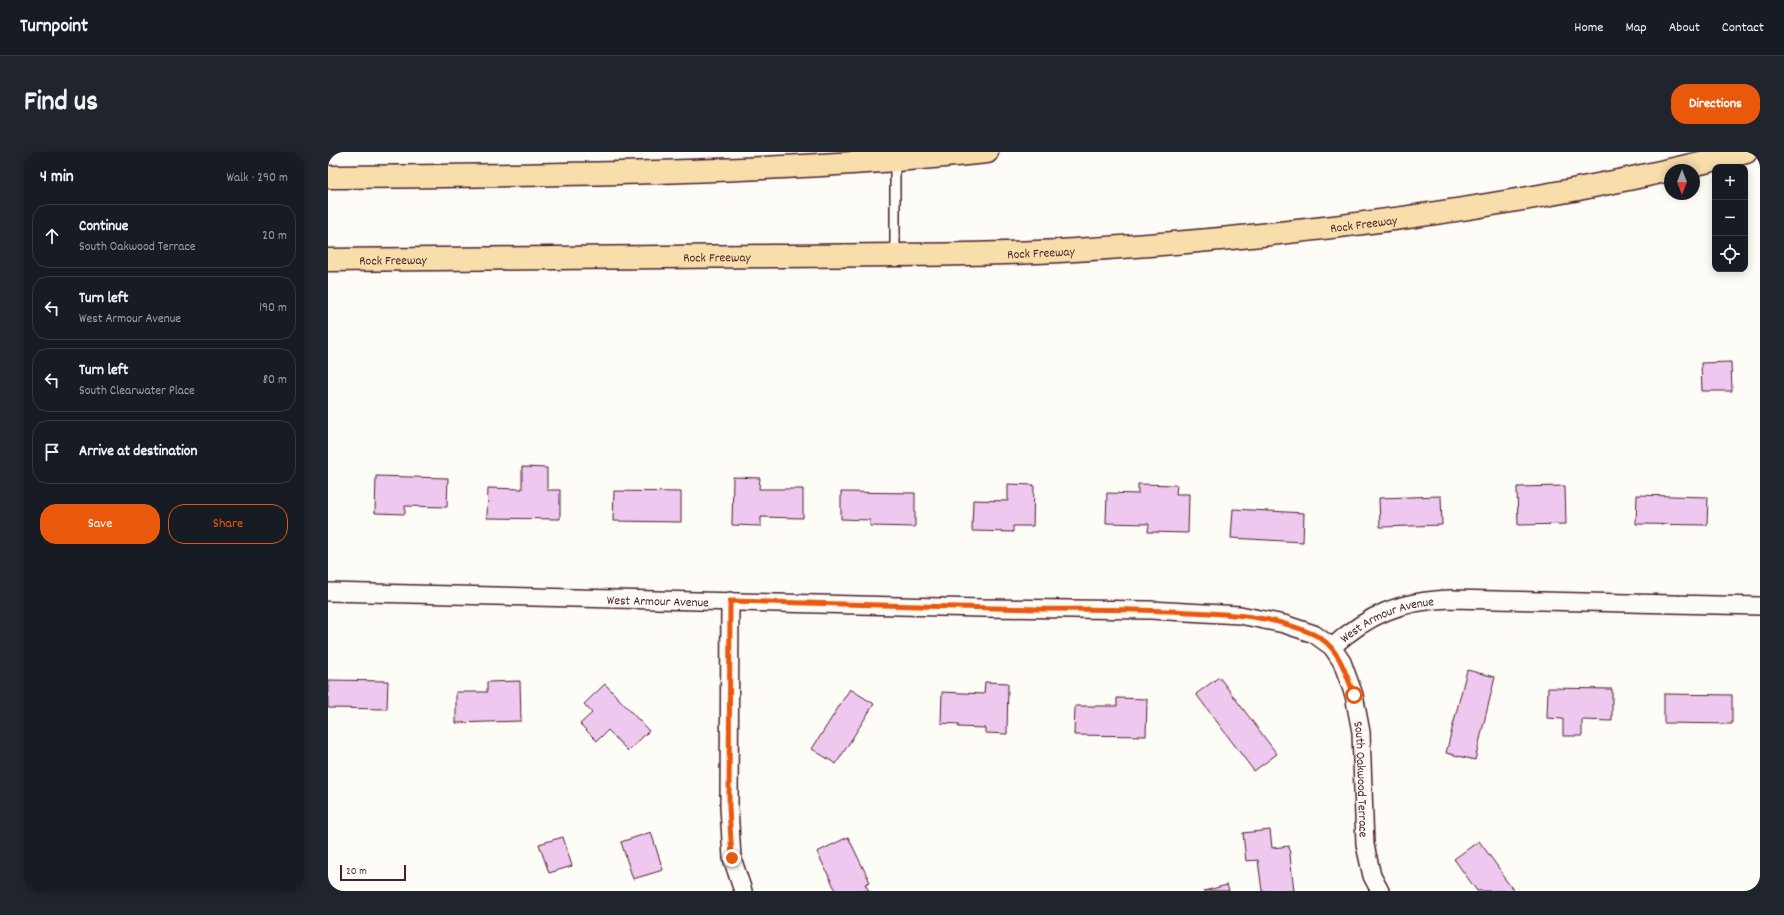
<!DOCTYPE html>
<html lang="en">
<head>
<meta charset="utf-8">
<style>
  body { margin:0; font-family:Dekko,sans-serif; background:#20242c; color:#f1f3f6 }
  .controls { position:absolute; right:12px; top:12px; display:grid; overflow:hidden; border-radius:8px; box-shadow:0 2px 10px #0003 }
  .controls button { width:36px; height:36px; display:grid; place-items:center; padding:0; border:0; border-bottom:1px solid #363941; background:#171b24; color:#f1f3f6; font:20px sans-serif }
  .compass { position:absolute; left:1336px; top:12px; width:36px; height:36px; border-radius:50%; background:#171b24; box-shadow:0 2px 10px #0003; rotate:180deg }
  .scale { position:absolute; left:12px; bottom:10px; width:66px; box-sizing:border-box; padding-left:4px; border:2px solid #4a1f2b; border-top:0; font-size:11px; line-height:14px; white-space:nowrap; color:#4a1f2b; -webkit-text-stroke:3px #fdfcf7; paint-order:stroke }
  .stop { position:absolute; width:12px; height:12px; margin:-9px; border:3px solid #ea580c; border-radius:50%; background:#fff }
  .stop.end { background:#ea580c; border-color:#fff; box-shadow:0 1px 4px #0008 }
  .list { margin:0; padding:0; list-style:none }
  h2 { display:flex; justify-content:space-between; align-items:center; height:52px; margin:0; padding:0 16px; font-size:17px }
  h2 small { font-size:13px; font-weight:400; color:#9ea1a6 }
  .list li { display:grid; grid-template-columns:26px 1fr auto; gap:12px; align-items:center; box-sizing:border-box; height:64px; margin:0 8px 8px; padding:0 8px; border:1px solid #363941; border-radius:16px }
  .list b { display:block; font-size:15px; white-space:nowrap }
  .list p { margin:0; font-size:13px; white-space:nowrap; color:#9ea1a6 }
  .list em { font-size:13px; font-style:normal; color:#9ea1a6 }
  .actions { display:flex; gap:8px; padding:12px 16px }
  .actions a { flex:1; padding:9px 0; border:1px solid #ea580c; border-radius:16px; text-align:center; font-size:14px; color:#ea580c }
  .actions .main { background:#ea580c; color:#fff }
  .icon { flex:none; width:22px; height:22px; fill:none; stroke:currentColor; stroke-width:2; stroke-linecap:round; stroke-linejoin:round }
  .map { position:relative; flex:none; width:1432px; height:739px; overflow:hidden; border-radius:16px }
  header { display:flex; align-items:center; gap:24px; box-sizing:border-box; height:56px; padding:0 20px; background:#171b24; border-bottom:1px solid #363941 }
  header strong { font-size:19px }
  nav { display:flex; gap:22px; margin-inline-start:auto; font-size:14px }
  .intro { display:flex; align-items:center; justify-content:space-between; box-sizing:border-box; height:96px; padding:0 24px }
  h1 { margin:0; font-size:28px }
  .button { padding:10px 18px; border-radius:16px; background:#ea580c; color:#fff; font-size:14px; font-weight:700 }
  main { display:flex; gap:24px; padding:0 24px }
  aside { flex:1; background:#171b24; border-radius:16px; box-shadow:0 2px 10px #0003 }
  .map>svg:first-child { display:block }
  .building { fill:#efc8f0; stroke:#4a1f2b }
  .lines { fill:none; stroke-linecap:round; stroke-linejoin:round }
  .service-casing { stroke:#4a1f2b; stroke-width:12 }
  .minor-casing { stroke:#4a1f2b; stroke-width:20 }
  .motorway-casing { stroke:#4a1f2b; stroke-width:25 }
  .service { stroke:#fdfcf7; stroke-width:9 }
  .minor { stroke:#fdfcf7; stroke-width:17 }
  .motorway { stroke:#f8deab; stroke-width:22 }
  .route { stroke:#ea580c; stroke-width:5 }
  .labels { text-anchor:middle; stroke-width:3; stroke-linejoin:round; paint-order:stroke }
  .street-label { font-size:13px; fill:#4a1f2b; stroke:#fdfcf7 }
</style>
</head>
<body>
<header>
<strong>Turnpoint</strong>
<nav><a>Home</a><a>Map</a><a>About</a><a>Contact</a></nav>
</header>
<div class="intro"><h1>Find us</h1><a class="button">Directions</a></div>
<main>
<aside>
<h2>4 min<small>Walk · 290 m</small></h2>
<ul class="list">
<li><svg class="icon" aria-label="ahead" viewBox="0 0 24 24"><path d="M12 20V5M6 11l6-6 6 6"/></svg><div><b>Continue</b><p>South Oakwood Terrace</p></div><em>20 m</em></li>
<li><svg class="icon" aria-label="left" viewBox="0 0 24 24"><path d="M17 20v-9H6M10 6l-5 5 5 5"/></svg><div><b>Turn left</b><p>West Armour Avenue</p></div><em>190 m</em></li>
<li><svg class="icon" aria-label="left" viewBox="0 0 24 24"><path d="M17 20v-9H6M10 6l-5 5 5 5"/></svg><div><b>Turn left</b><p>South Clearwater Place</p></div><em>80 m</em></li>
<li><svg class="icon" aria-label="arrive" viewBox="0 0 24 24"><path d="M6 21V4h12l-3 4 3 4H6"/></svg><div><b>Arrive at destination</b></div></li>
</ul>
<div class="actions"><a class="main">Save</a><a>Share</a></div>
</aside>
<div class="map">
<svg width="1432" height="739" viewBox="0 0 1432 739">
  <rect width="100%" height="100%" fill="#fdfcf7"/>
  <filter id="ink" filterUnits="userSpaceOnUse"><feTurbulence type="fractalNoise" baseFrequency=".025" numOctaves="2"/><feDisplacementMap in="SourceGraphic" scale="8" xChannelSelector="R" yChannelSelector="G"/><feConvolveMatrix kernelMatrix="1 2 1 2 8 2 1 2 1" color-interpolation-filters="sRGB"/></filter>
  <g filter="url(#ink)">
    <!-- building -->
    <path class="building" d="M1403,210L1404,239H1374L1373,211Z
      M194,315L219,316V338H232V367L159,366L160,336L194,337Z
      M48,324L120,326L119,355L77,354V362L47,361Z
      M405,325L432,326L431,337H475V366L433,365V374L404,373Z
      M680,332L706,333L705,374H685V380L644,379L645,348L680,349Z
      M810,332L849,333L848,342H861L860,381L820,380L821,372L778,371L779,341L810,342Z
      M1237,334L1238,372L1190,373L1189,335Z
      M286,339L353,340V370L285,369Z
      M513,340L587,341V375L542,374V368L513,367Z
      M1309,343L1380,345L1379,373L1308,372Z
      M1113,344L1114,373L1052,375L1051,346Z
      M905,357L976,361L975,390L903,386Z
      M1139,518L1167,525L1147,608L1118,601Z
      M891,525L949,602L926,619L868,542Z
      M0,528L60,529L59,557L0,556Z
      M192,529L193,569L128,571V540H159V530Z
      M657,530L680,531L679,582L657,581V576L630,575V572L613,571L614,540L656,542Z
      M277,532L321,579L300,599L280,578L269,589L252,572L264,561L256,552Z
      M1220,536L1284,537V569L1254,568V584H1235V567L1219,566Z
      M522,537L546,552L508,612L484,597Z
      M1336,542L1404,543V572L1336,571Z
      M789,546L819,547L818,584L746,583L747,554H789Z
      M942,678L944,696L961,694L966,739H934L930,708L918,709L915,681Z
      M323,680L335,718L305,727L293,690Z
      M235,685L244,714L221,721L211,692Z
      M520,685L542,730L537,732L541,739H508L489,700Z
      M1151,689L1175,722L1174,723L1186,739H1149L1126,707Z
      M899,733L901,739H876Z"/>
    <g class="lines">
      <defs>
        <path id="service" d="M567,8V102"/>
        <g id="minor">
          <path id="s1" d="M0,440L653,456L822,458L912,463L956,472L986,482L1004,495L1014,510L1026,543L1033,580L1037,693L1044,724L1052,739"/>
          <path d="M402,449L401,655L404,706L415,739"/>
          <path id="s2" d="M1004,495C1041,462 1072,449 1122,447L1432,454"/>
        </g>
        <g id="motorway">
          <path d="M0,25C220,23 440,22 659,0"/>
          <path id="s3" d="M0,108C148,106 296,105 444,104C540,103 636,104 731,99C962,86 1194,56 1418,0"/>
        </g>
      </defs>
      <!-- service casing -->
      <use href="#service" class="service-casing"/>
      <!-- minor casing -->
      <use href="#minor" class="minor-casing"/>
      <!-- motorway casing -->
      <use href="#motorway" class="motorway-casing"/>
      <!-- service -->
      <use href="#service" class="service"/>
      <!-- minor -->
      <use href="#minor" class="minor"/>
      <!-- motorway -->
      <use href="#motorway" class="motorway"/>
    </g>
  </g>
  <g class="lines" filter="url(#ink)">
    <!-- route -->
    <path class="route" d="M404,706L401,655L402,449C504,452 606,455 708,457C759,457 810,457 861,460C902,462 946,464 985,482C1010,493 1017,519 1026,543"/>
  </g>
  <g class="labels">
    <!-- street labels -->
    <g class="street-label">
      <text dy="5" stroke="none"><textPath href="#s3" startOffset="1037">Rock Freeway</textPath></text>
      <text dy="5" stroke="none"><textPath href="#s3" startOffset="713">Rock Freeway</textPath></text>
      <text dy="5" stroke="none"><textPath href="#s3" startOffset="389">Rock Freeway</textPath></text>
      <text dy="5" stroke="none"><textPath href="#s3" startOffset="65">Rock Freeway</textPath></text>
      <text dy="5" stroke="none"><textPath href="#s1" startOffset="330">West Armour Avenue</textPath></text>
      <text dy="5" stroke="none"><textPath href="#s2" startOffset="63">West Armour Avenue</textPath></text>
      <text dy="5" stroke="none"><textPath href="#s1" startOffset="1149">South Oakwood Terrace</textPath></text>
    </g>
  </g>
</svg>
<div class="controls">
<button>+</button>
<button>−</button>
<button><svg class="icon" aria-label="locate" viewBox="0 0 24 24"><circle cx="12" cy="12" r="6"/><path d="M12 2v4M12 18v4M2 12h4M18 12h4"/></svg></button>
</div>
<svg class="compass" viewBox="-18 -18 36 36"><path d="M0-13l5 13h-10z" fill="#e53935"/><path d="M0 13l5-13h-10z" fill="#9ea1a6"/></svg>
<div class="scale">20 m</div>
<div class="stop" style="left:1026px;top:543px"></div>
<div class="stop end" style="left:404px;top:706px"></div>
</div>
</main>
</body>
</html>
